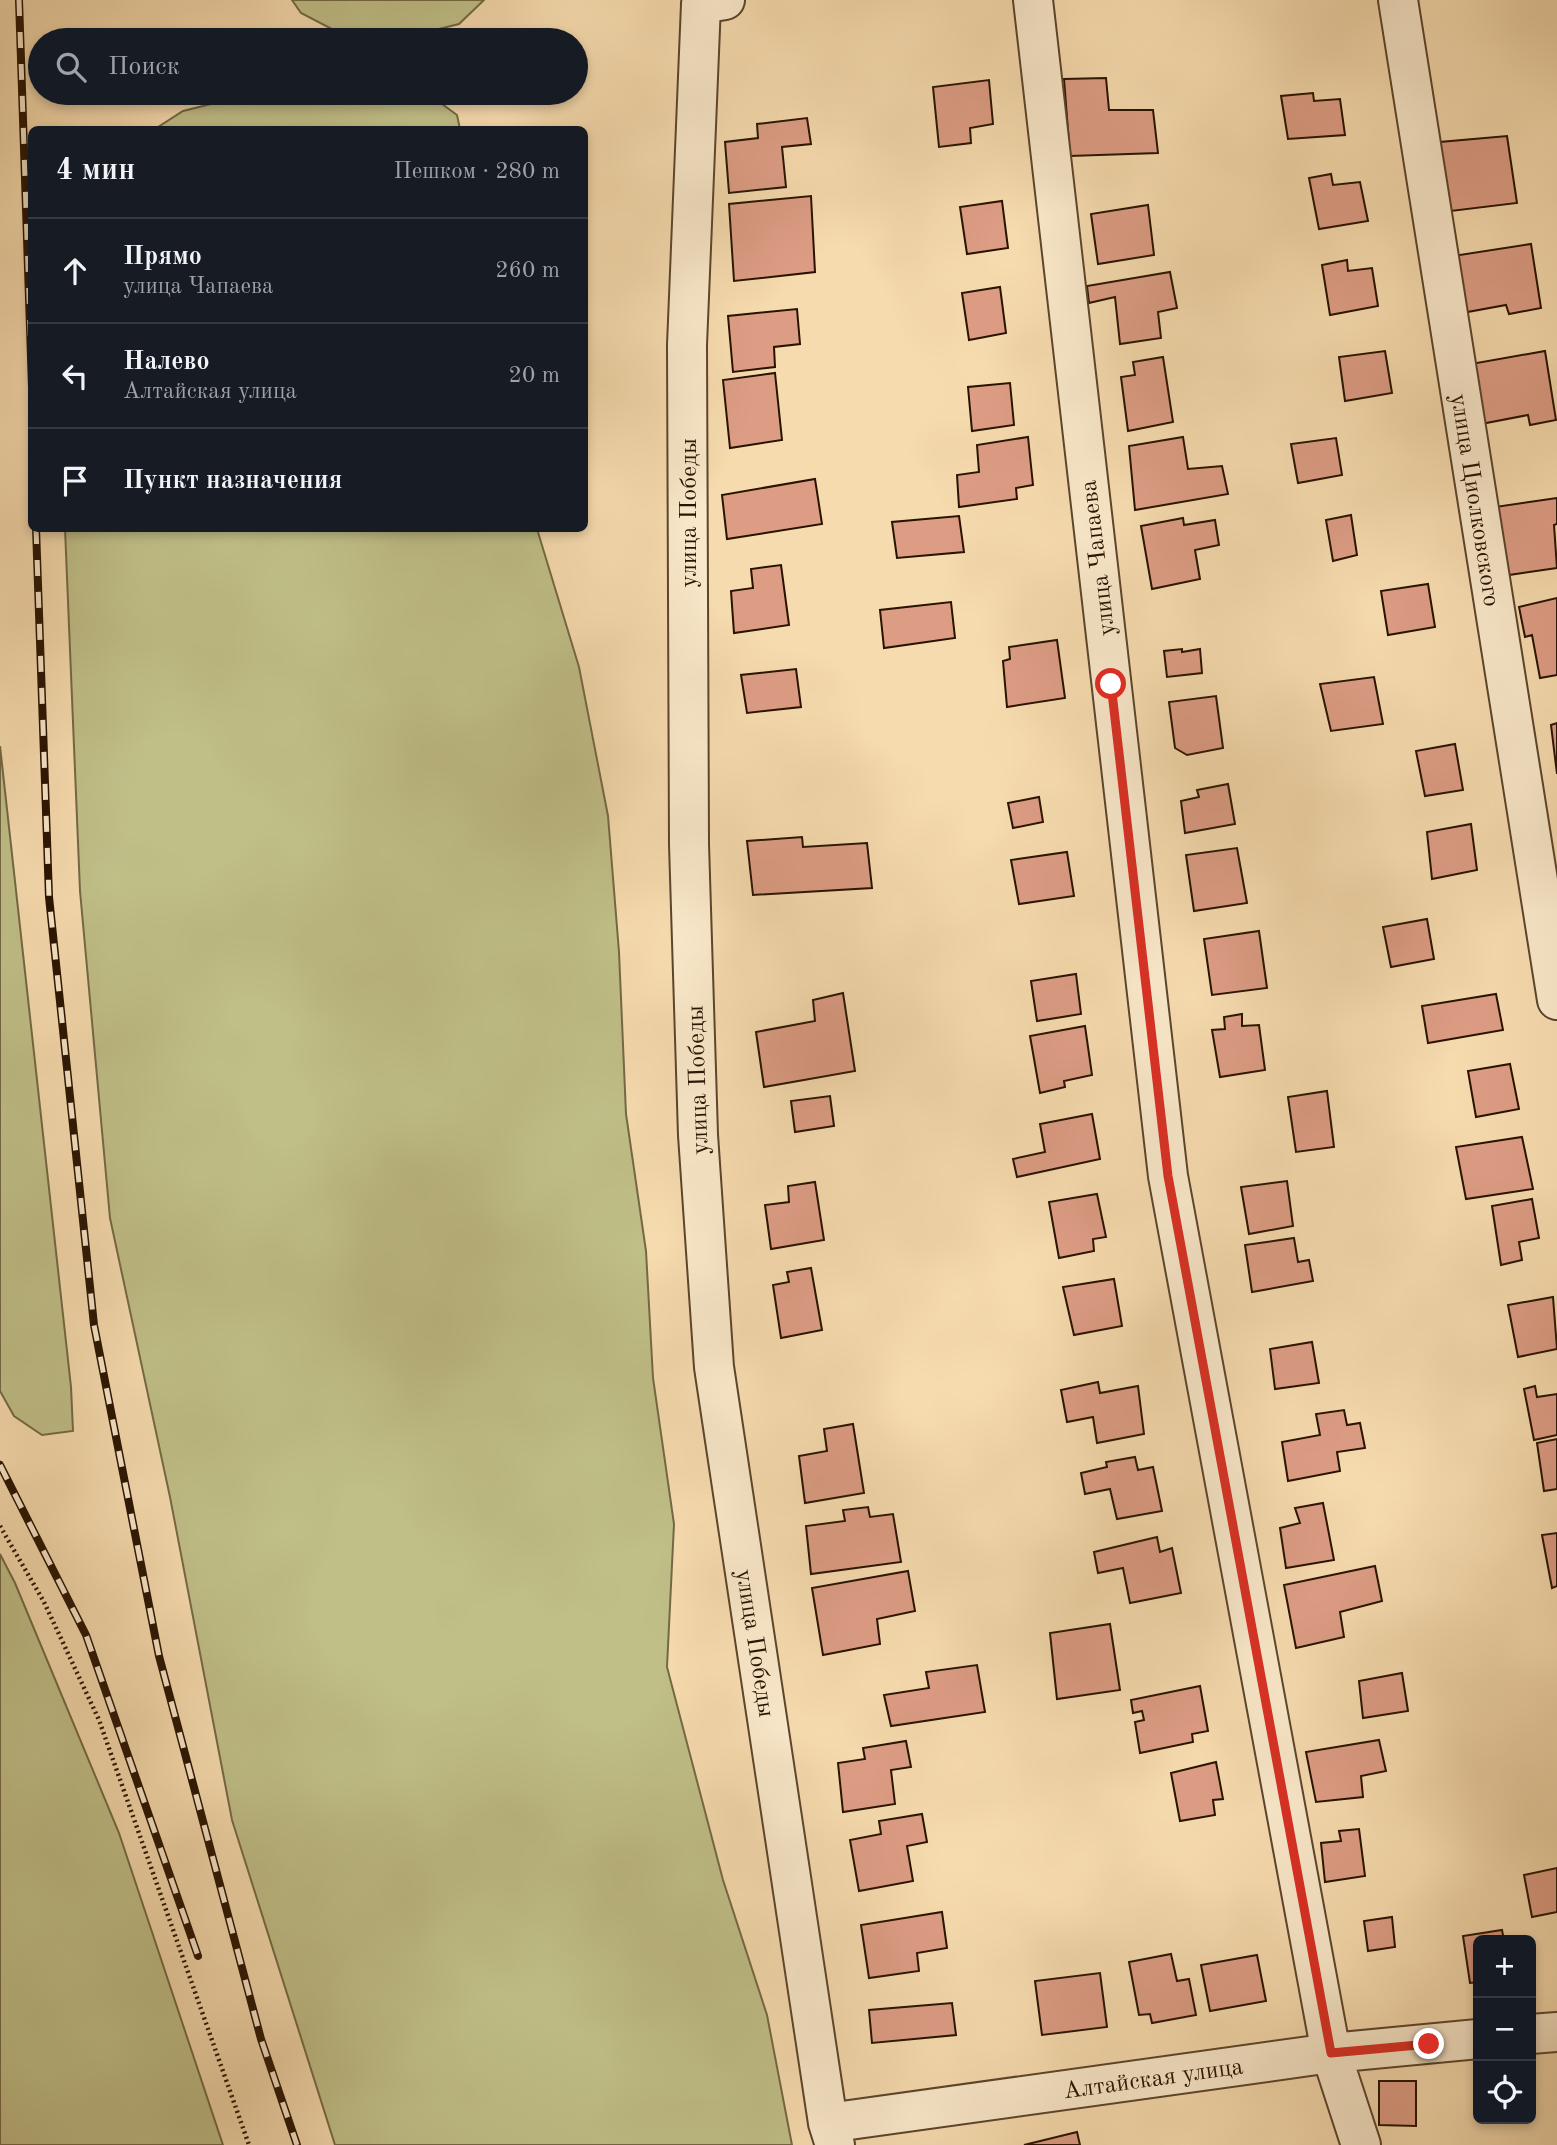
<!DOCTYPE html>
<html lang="ru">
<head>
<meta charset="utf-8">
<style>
  body { margin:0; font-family:"Old Standard TT",serif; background:#20242c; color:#f1f3f6 }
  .controls { position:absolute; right:21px; bottom:21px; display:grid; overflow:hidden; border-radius:10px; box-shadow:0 4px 10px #0003 }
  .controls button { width:63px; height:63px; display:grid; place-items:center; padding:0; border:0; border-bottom:2px solid #363941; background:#171b24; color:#f1f3f6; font:35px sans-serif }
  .stop { position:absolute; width:21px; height:21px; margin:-16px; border:5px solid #d93025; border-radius:50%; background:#fff }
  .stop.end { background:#d93025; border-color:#fff; box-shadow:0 2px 7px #0008 }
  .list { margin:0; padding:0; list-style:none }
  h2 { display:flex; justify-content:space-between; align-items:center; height:91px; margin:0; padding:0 28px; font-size:30px }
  h2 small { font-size:23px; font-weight:400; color:#9ea1a6 }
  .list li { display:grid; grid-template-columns:46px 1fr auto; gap:21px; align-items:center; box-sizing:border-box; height:105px; padding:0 28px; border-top:2px solid #363941 }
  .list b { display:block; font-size:26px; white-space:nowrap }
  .list p { margin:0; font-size:23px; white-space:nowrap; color:#9ea1a6 }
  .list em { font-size:23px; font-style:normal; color:#9ea1a6 }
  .icon { flex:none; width:38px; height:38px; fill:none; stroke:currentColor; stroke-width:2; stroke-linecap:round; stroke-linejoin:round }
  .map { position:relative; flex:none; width:1557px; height:2145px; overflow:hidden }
  .search { position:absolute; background:#171b24; box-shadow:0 4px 10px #0003; left:28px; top:28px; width:560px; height:77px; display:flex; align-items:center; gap:18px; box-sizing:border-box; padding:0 24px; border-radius:38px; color:#9ea1a6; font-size:26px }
  .panel { position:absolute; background:#171b24; box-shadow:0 4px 10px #0003; left:28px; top:126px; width:560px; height:406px; border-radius:10px }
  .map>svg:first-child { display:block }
  .green { fill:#c0bf88; stroke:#746944; stroke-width:2 }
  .building { fill:#dd9d85; stroke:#281301; stroke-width:2 }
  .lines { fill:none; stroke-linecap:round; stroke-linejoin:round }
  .minor-casing { stroke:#5c452c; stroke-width:42 }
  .path { stroke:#281301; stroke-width:4.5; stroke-dasharray:2 3.5; stroke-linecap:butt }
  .minor { stroke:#f9e8ca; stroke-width:38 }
  .rail-casing { stroke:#281301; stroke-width:8 }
  .rail { stroke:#f9e8ca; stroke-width:5; stroke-dasharray:16; stroke-linecap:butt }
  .route { stroke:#d93025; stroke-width:9 }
  .labels { text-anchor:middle; stroke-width:5; stroke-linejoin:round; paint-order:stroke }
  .street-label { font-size:24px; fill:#281301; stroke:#f9e8ca }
</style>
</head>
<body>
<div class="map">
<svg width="1557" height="2145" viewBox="0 0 1557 2145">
  <rect width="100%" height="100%" fill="#f6dbae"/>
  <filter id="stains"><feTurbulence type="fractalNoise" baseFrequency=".00286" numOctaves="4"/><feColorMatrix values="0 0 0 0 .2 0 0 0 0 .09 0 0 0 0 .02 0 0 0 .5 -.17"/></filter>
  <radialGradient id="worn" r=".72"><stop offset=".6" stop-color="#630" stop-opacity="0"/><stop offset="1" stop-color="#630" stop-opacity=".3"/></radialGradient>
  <!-- green -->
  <path class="green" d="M292,0H484L459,24L398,39L349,38L301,13Z
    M255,93H427L457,115L460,129H155L183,111Z
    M65,529H537L579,667L608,816L619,952L626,1114L646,1251L653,1378L674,1524L667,1667L723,1880L767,2015L792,2145H335L232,1820L170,1497L110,1218L80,891Z
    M0,746L71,1387L73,1431L42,1435L14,1416L0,1391Z
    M0,1554L15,1583L119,1833L223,2145H0Z"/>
  <!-- building -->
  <path class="building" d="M1106,78L1109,110H1153L1158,153L1070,156L1064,79Z
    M989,80L993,124L970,128L971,143L939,147L933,87Z
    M1313,93L1314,101L1340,99L1345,135L1288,139L1281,96Z
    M807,118L811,144L782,147L786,187L729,193L725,142L758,138L757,124Z
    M1507,136L1517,203L1451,211L1440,142Z
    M1331,174L1333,185L1360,182L1368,221L1319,229L1309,178Z
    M811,196L815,272L734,281L729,204Z
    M1002,201L1008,248L967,254L960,207Z
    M1148,205L1154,255L1098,264L1091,214Z
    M1531,244L1541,308L1509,314L1506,305L1462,313L1453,256Z
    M1347,260L1348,271L1372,268L1378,306L1330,315L1322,265Z
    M1170,272L1177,308L1158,312L1161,338L1120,344L1115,297L1089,303L1087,286Z
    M1000,287L1006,333L969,340L962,293Z
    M797,309L800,344L774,347L775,367L733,372L728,316Z
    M1385,351L1392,393L1345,401L1339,357Z
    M1545,351L1556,420L1530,425L1528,415L1481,424L1471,364Z
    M1163,357L1173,422L1128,431L1121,377L1135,375L1133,362Z
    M775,373L782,440L730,448L723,380Z
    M1010,383L1014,425L972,431L968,387Z
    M1028,437L1033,485L1016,488L1017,499L959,507L957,475L979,472L977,445Z
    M1183,437L1188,469L1222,466L1228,494L1135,510L1129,446Z
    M1336,438L1342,475L1298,483L1291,444Z
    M815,479L822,524L727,539L722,495Z
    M1557,498V524L1554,525L1557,568L1502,576L1495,507Z
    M1351,515L1357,555L1333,561L1326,520Z
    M959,516L964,552L897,558L892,522Z
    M1183,518L1184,525L1215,520L1219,545L1195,550L1200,579L1152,589L1141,526Z
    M781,565L789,625L734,633L731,591L753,588L751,569Z
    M1428,584L1435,627L1388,635L1381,591Z
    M1557,598V675L1540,678L1532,635L1525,637L1519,607Z
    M951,602L955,638L884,648L880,610Z
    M1057,640L1065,698L1007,707L1003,661L1010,659L1009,647Z
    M1182,649V652L1200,649L1202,673L1167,677L1164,651Z
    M796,669L801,707L747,713L741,675Z
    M1374,677L1383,724L1331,731L1320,684Z
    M1216,696L1223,748L1187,755L1175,748L1169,702Z
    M1557,723V774L1551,725Z
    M1455,744L1463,790L1425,796L1416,751Z
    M1228,784L1235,824L1185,833L1181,801L1199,797L1197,790Z
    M1039,797L1043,822L1013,828L1008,803Z
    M1471,824L1477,870L1432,879L1427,832Z
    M802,837L803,847L867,843L872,888L753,895L747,841Z
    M1237,848L1247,903L1194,911L1186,855Z
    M1067,852L1074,896L1019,904L1011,860Z
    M1427,919L1434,959L1391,967L1383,927Z
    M1259,931L1267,988L1212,995L1204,939Z
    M1076,974L1081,1014L1037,1021L1031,981Z
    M843,993L855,1071L764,1087L756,1032L815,1021L813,1000Z
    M1496,994L1503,1030L1428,1043L1422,1006Z
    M1242,1014V1026L1259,1025L1265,1070L1220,1077L1212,1030L1225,1029L1224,1017Z
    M1085,1026L1092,1075L1064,1081L1065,1087L1040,1093L1030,1036Z
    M1510,1064L1519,1109L1476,1117L1468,1071Z
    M1327,1091L1334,1147L1296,1152L1288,1097Z
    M830,1096L834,1126L795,1132L791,1101Z
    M1092,1114L1100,1159L1017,1177L1013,1159L1045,1152L1040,1124Z
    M1522,1137L1533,1189L1466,1199L1456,1147Z
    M1287,1181L1293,1226L1249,1234L1241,1187Z
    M815,1182L824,1240L771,1249L765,1205L789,1202L788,1186Z
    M1097,1194L1106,1237L1093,1239L1094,1251L1059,1258L1049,1202Z
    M1532,1199L1539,1238L1519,1242L1522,1260L1501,1265L1492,1206Z
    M1294,1238L1298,1262L1309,1260L1313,1281L1252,1292L1245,1245Z
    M811,1268L822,1330L781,1338L773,1285L789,1282L787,1272Z
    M1114,1279L1122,1326L1074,1335L1063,1287Z
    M1553,1297L1557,1349L1518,1357L1508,1305Z
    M1312,1342L1319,1383L1275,1389L1270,1349Z
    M1098,1382L1100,1393L1138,1386L1144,1434L1097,1443L1093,1417L1067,1422L1061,1390Z
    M1535,1386L1537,1397L1557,1394V1435L1534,1440L1524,1389Z
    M1344,1410L1347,1425L1360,1423L1365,1448L1337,1452L1340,1471L1288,1481L1282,1442L1320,1435L1316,1414Z
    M853,1424L864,1493L805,1503L799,1456L827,1451L824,1429Z
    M1557,1439V1489L1544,1491L1537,1443Z
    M1135,1457L1138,1470L1153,1467L1162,1511L1117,1519L1110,1489L1085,1494L1081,1473L1107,1467L1106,1462Z
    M1323,1503L1334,1560L1286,1568L1280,1528L1300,1523L1295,1508Z
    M868,1507L870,1517L893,1514L901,1562L811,1574L806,1526L845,1521L843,1510Z
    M1557,1533V1586L1552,1588L1542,1535Z
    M1157,1537L1160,1552L1172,1548L1181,1593L1130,1603L1123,1568L1098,1573L1094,1552Z
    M1375,1566L1382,1601L1340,1612L1344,1637L1296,1648L1284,1585Z
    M908,1571L915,1611L877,1619L880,1644L823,1655L812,1588Z
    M1110,1624L1120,1690L1057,1699L1050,1633Z
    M977,1665L985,1712L891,1726L884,1695L929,1688L926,1672Z
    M1402,1673L1408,1711L1363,1718L1359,1681Z
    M1200,1686L1208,1731L1192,1734L1193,1742L1140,1753L1135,1722L1144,1720L1142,1711L1133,1713L1131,1700Z
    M1379,1740L1386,1771L1361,1776L1363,1797L1316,1802L1306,1752Z
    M906,1741L911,1767L891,1770L895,1804L843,1812L838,1763L865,1759L863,1748Z
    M1216,1762L1223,1799L1213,1800L1215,1815L1180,1821L1171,1773Z
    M922,1814L927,1842L907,1846L913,1881L859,1891L850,1840L881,1834L879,1821Z
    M1359,1829L1365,1876L1325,1882L1321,1843L1341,1841L1339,1831Z
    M1557,1868V1912L1532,1917L1524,1875Z
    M942,1912L947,1948L917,1953L919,1971L869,1978L861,1925Z
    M1392,1917L1395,1947L1368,1951L1364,1921Z
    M1502,1930L1504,1940H1478V1982L1470,1983L1463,1936Z
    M1171,1954L1177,1981L1189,1979L1196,2015L1152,2023L1150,2014L1139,2015L1129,1962Z
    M1257,1955L1266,2001L1210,2011L1201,1965Z
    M1100,1973L1107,2027L1042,2035L1035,1981Z
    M952,2003L956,2035L872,2043L869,2010Z
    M1477,2077L1478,2119L1530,2120L1478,2121Z
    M1379,2081H1416V2126L1379,2125Z
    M1077,2132L1080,2145H1024Z"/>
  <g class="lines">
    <defs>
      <path id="minor" d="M725,0L701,4L687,345L689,844L698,1135L714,1367L828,2123L835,2145
        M1033,0L1168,1176L1331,2053L1361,2145
        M1398,0L1557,1000
        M1531,2034L1557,2032
        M828,2123L1331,2053L1478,2039"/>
    </defs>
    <!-- minor casing -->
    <use href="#minor" class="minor-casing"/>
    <!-- path -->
    <path class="path" d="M0,1526L44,1602L99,1720L249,2145"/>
    <!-- minor -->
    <use href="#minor" class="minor"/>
    <defs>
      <path id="rail" d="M19,0L32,387
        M36,528L49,897L94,1325L159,1656L261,2039L297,2145
        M0,1465L86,1635L198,1956"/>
    </defs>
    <!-- rail casing -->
    <use href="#rail" class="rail-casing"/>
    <!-- rail -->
    <use href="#rail" class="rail"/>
  </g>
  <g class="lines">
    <!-- route -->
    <path class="route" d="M1111,684L1168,1176L1331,2053L1429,2044"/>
  </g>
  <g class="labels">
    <!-- street labels -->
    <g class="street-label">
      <text transform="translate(1476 500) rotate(81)" y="8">улица Циолковского</text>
      <text transform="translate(688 513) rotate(-90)" y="8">улица Победы</text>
      <text transform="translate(1097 558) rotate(-97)" y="8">улица Чапаева</text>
      <text transform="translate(697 1080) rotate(-92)" y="8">улица Победы</text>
      <text transform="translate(756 1643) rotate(81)" y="8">улица Победы</text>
      <text transform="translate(1153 2078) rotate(-8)" y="8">Алтайская улица</text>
    </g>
  </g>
  <rect width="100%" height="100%" filter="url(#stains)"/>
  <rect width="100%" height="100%" fill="url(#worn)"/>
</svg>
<div class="controls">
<button>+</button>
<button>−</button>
<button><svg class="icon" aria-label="locate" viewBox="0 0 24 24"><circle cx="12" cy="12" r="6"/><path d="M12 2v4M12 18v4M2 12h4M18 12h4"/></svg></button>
</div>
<div class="stop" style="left:1111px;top:684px"></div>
<div class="stop end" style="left:1429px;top:2044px"></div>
<div class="search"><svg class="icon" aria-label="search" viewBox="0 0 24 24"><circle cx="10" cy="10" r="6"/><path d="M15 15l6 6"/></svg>Поиск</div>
<section class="panel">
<h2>4 мин<small>Пешком · 280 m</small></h2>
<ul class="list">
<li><svg class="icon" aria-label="ahead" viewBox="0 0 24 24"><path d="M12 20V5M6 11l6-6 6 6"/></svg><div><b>Прямо</b><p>улица Чапаева</p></div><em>260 m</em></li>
<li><svg class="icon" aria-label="left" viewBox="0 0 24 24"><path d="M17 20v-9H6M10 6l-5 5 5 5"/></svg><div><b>Налево</b><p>Алтайская улица</p></div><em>20 m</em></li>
<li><svg class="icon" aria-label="arrive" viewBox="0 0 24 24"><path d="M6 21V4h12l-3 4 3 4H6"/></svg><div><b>Пункт назначения</b></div></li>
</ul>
</section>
</div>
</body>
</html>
